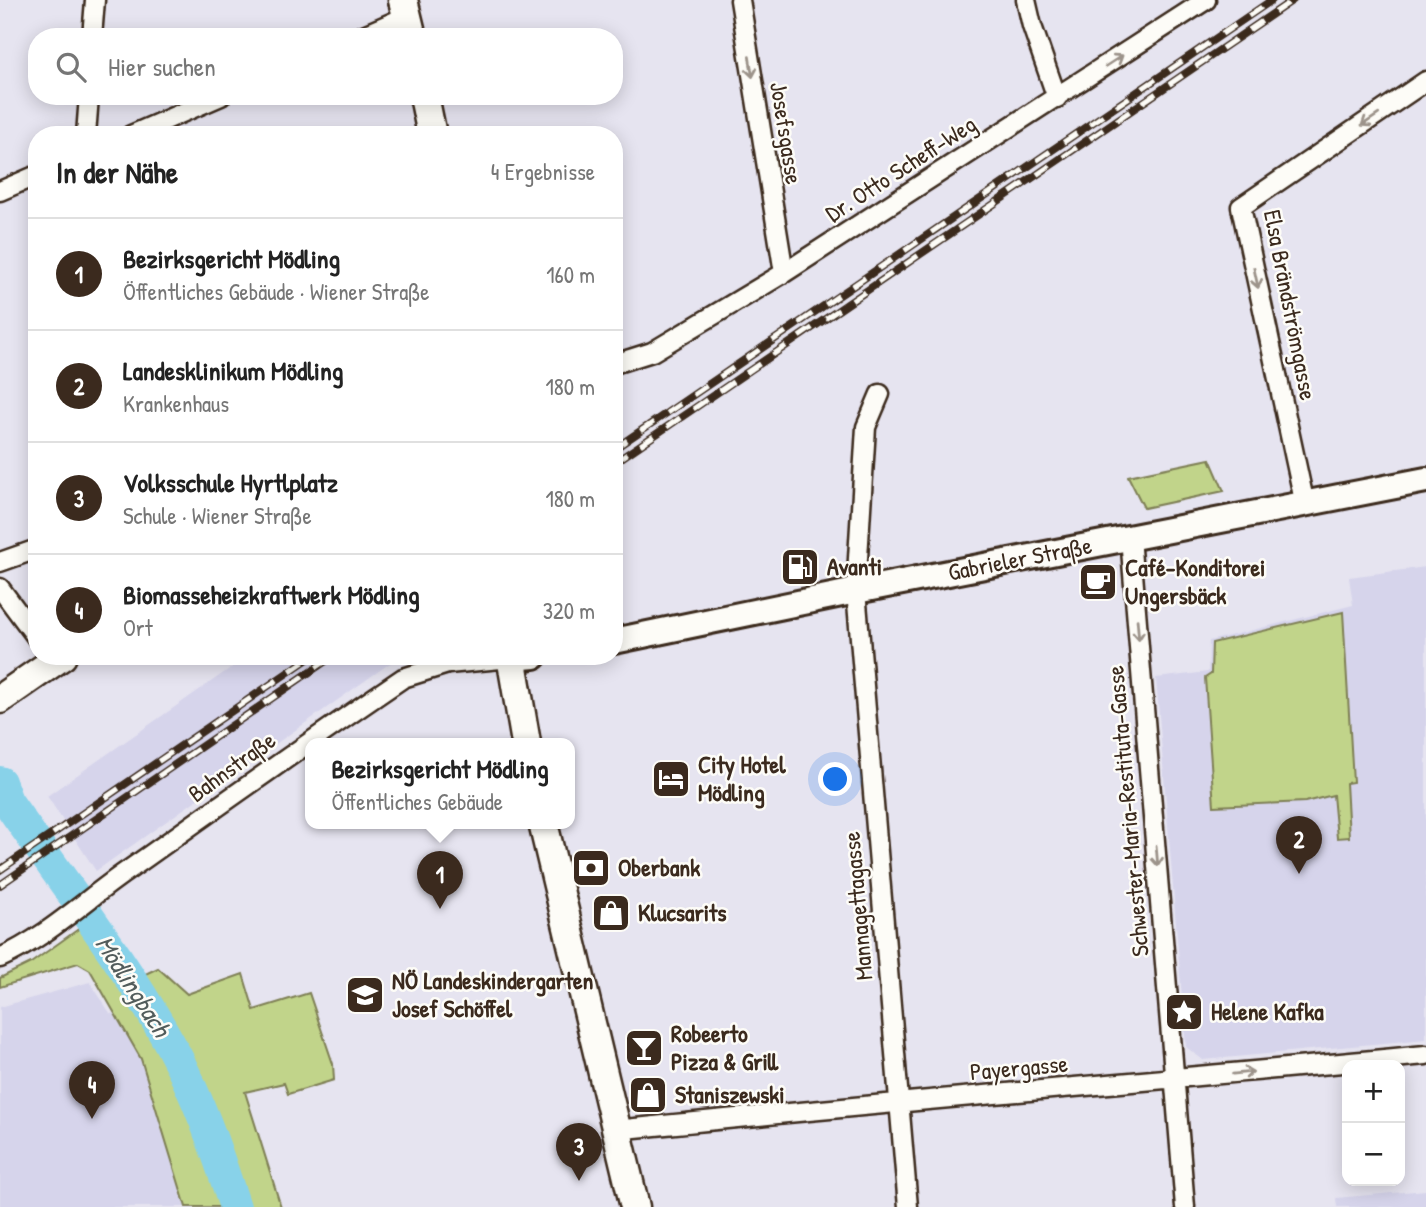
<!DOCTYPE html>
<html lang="de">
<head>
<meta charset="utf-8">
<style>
  body { margin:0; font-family:"Patrick Hand",sans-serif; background:#f2f2f2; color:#222 }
  .controls { position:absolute; right:21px; bottom:21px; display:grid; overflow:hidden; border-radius:14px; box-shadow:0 4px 18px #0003 }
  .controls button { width:63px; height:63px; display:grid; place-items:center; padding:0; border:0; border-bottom:2px solid #e0e0e0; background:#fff; color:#222; font:35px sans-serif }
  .you { position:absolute; left:836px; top:780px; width:24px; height:24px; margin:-18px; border:5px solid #fff; border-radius:50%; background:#1a73e8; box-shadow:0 0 0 10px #1a73e833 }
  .badge { display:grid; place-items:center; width:46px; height:46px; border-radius:50%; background:#3b2a1e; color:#fff; font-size:23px; font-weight:700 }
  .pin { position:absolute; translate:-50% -58px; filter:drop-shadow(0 2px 4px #0008) }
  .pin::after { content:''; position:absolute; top:37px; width:24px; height:21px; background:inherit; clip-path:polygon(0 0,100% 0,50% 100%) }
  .popup { position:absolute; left:305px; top:738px; width:270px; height:91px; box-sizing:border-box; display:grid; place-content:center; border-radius:14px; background:#fff; filter:drop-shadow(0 2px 5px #0005); font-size:23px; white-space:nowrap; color:#767676 }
  .popup b { font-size:26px; color:#222 }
  .popup::after { content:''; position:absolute; left:50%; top:100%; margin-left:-14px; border:14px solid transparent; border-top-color:#fff }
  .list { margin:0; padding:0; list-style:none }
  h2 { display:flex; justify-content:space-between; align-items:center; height:91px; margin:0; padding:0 28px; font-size:30px }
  h2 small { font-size:23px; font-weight:400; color:#767676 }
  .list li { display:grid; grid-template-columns:46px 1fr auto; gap:21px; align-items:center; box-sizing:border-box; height:112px; padding:0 28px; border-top:2px solid #e0e0e0 }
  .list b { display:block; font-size:26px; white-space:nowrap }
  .list p { margin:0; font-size:23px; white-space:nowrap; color:#767676 }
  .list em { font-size:23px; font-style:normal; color:#767676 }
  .icon { flex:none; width:38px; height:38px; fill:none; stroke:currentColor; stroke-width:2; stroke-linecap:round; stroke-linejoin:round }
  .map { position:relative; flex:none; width:1426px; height:1207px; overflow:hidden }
  .search { position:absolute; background:#fff; box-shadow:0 4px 18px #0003; left:28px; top:28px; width:595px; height:77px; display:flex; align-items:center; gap:18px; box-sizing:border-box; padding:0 24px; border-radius:28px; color:#767676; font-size:26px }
  .panel { position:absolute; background:#fff; box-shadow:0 4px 18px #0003; left:28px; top:126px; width:595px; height:539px; border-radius:28px }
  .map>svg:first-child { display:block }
  .built { fill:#d6d4eb }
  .green { fill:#c1d48a; stroke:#7e7f54; stroke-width:2 }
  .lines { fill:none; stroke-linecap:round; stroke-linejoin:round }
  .river { stroke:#88d2e9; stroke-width:32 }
  .street-casing { stroke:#3b2a1e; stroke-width:23 }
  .secondary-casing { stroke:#3b2a1e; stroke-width:30 }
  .primary-casing { stroke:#3b2a1e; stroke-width:33 }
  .street { stroke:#fdfcf7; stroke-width:18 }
  .secondary { stroke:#fdfcf7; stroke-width:24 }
  .primary { stroke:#fdfcf7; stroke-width:28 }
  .rail-casing { stroke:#3b2a1e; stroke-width:8 }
  .rail { stroke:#fdfcf7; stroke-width:5; stroke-dasharray:16; stroke-linecap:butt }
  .oneway { stroke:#9c938a }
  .labels { text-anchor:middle; stroke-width:5; stroke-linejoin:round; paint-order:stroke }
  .street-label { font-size:24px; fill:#3b2a1e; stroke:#fdfcf7 }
  .poi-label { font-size:24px; font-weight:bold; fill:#3b2a1e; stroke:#fdfcf7; text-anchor:start }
  .water-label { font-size:26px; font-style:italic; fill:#525c5b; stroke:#fdfcf7 }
</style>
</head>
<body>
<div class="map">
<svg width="1426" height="1207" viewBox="0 0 1426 1207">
  <rect width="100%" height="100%" fill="#e6e4f0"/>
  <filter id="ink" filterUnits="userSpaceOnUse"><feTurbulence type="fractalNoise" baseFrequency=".0143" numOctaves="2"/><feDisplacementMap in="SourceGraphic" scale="14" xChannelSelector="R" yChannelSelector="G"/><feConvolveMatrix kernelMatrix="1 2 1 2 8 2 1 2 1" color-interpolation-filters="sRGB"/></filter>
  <g filter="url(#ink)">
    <!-- built -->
    <path class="built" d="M1426,567V1039L1203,1060L1186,1047L1156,678L1208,672L1209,641L1353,605L1349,577Z
      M248,656H400L96,871L47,796Z
      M90,982L110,1013L118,1016L141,1059L186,1207H0V1007Z
      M1426,1190V1207H1337L1336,1198Z"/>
    <!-- green -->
    <path class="green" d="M1210,459L1224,491L1144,508L1128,476Z
      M1343,612L1353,782L1346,783L1349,837L1337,838L1333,795L1305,802L1214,806L1205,678L1211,674L1212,643Z
      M91,920L139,977L158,968L187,994L243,974L254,1010L309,993L333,1064L334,1080L288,1094L284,1083L245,1092L281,1207H186L141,1059L90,970L78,963L0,987V978L31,963Z"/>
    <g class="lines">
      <!-- river -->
      <path class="river" d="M0,782L7,801C62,881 123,959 170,1044C198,1096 217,1152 235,1207"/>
      <defs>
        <path id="street" d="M740,0L784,273
          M1026,0L1032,26L1057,98
          M92,37L95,0
          M359,37L407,16
          M86,135L89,96
          M131,135L221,96
          M0,191L37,175
          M614,364L652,352L784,273L1206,0
          M880,394L866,427L856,591L908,1207
          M1305,505L1241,207L1426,81
          M1130,537L1185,1207
          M0,562L37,549
          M0,588L37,638
          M0,958C47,937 85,900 127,871C219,806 310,741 403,678L448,664L511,658
          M616,1130C886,1102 1156,1081 1426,1055"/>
        <path id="secondary" d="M614,641L856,591L1426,480
          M511,658L534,656"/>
        <path id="primary" d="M403,0L412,37
          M424,96L432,135
          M511,656L526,743
          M0,699L62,656
          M543,823L635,1207"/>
      </defs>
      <!-- street casing -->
      <use href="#street" class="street-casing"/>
      <!-- secondary casing -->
      <use href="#secondary" class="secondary-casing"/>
      <!-- primary casing -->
      <use href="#primary" class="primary-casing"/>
      <!-- street -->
      <use href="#street" class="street"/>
      <!-- secondary -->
      <use href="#secondary" class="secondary"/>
      <!-- primary -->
      <use href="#primary" class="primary"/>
      <defs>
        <path id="rail" d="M614,449L1272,0
          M614,463L1293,0
          M0,870L312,656
          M0,885L333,656"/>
      </defs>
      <!-- rail casing -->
      <use href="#rail" class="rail-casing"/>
      <!-- rail -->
      <use href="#rail" class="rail"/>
    </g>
    <!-- one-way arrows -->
    <defs><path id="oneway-shaft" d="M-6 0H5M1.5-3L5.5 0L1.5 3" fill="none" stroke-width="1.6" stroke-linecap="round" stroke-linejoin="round" transform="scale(1.75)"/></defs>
    <g class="oneway">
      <use href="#oneway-shaft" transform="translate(1114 61) rotate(-33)"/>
      <use href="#oneway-shaft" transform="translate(751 67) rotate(81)"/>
      <use href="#oneway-shaft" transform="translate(1370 120) rotate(146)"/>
      <use href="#oneway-shaft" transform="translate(1256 278) rotate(78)"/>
      <use href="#oneway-shaft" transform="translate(1138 630) rotate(85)"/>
      <use href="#oneway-shaft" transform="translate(1157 856) rotate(85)"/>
      <use href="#oneway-shaft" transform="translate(1243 1073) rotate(-6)"/>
    </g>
  </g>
  <!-- icons -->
  <defs>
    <symbol id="fuel-square" viewBox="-11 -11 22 22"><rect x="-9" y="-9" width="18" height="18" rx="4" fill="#3b2a1e" stroke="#fdfcf7"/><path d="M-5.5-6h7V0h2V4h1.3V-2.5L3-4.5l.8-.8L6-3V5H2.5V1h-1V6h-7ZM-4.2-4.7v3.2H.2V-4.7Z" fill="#fff"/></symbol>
    <symbol id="cafe-square" viewBox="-11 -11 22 22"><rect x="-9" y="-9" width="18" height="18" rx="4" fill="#3b2a1e" stroke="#fdfcf7"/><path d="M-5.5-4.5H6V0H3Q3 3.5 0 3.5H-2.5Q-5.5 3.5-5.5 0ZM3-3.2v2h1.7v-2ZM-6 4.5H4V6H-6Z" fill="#fff"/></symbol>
    <symbol id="hotel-square" viewBox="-11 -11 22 22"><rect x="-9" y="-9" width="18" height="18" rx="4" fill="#3b2a1e" stroke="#fdfcf7"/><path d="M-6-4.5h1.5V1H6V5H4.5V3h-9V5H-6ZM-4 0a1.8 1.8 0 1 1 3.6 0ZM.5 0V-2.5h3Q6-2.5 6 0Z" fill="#fff"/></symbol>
    <symbol id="bank-square" viewBox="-11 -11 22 22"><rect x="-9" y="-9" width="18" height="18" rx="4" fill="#3b2a1e" stroke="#fdfcf7"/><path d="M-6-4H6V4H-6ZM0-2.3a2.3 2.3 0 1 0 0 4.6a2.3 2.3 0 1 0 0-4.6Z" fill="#fff"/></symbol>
    <symbol id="shop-square" viewBox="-11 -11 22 22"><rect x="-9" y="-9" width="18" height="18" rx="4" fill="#3b2a1e" stroke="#fdfcf7"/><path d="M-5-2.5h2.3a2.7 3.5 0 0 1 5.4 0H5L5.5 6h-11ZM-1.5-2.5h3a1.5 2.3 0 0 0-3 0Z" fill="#fff"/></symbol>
    <symbol id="school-square" viewBox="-11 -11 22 22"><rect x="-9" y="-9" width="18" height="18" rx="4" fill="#3b2a1e" stroke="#fdfcf7"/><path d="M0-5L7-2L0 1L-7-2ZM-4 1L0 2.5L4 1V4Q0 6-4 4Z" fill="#fff"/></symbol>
    <symbol id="sight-square" viewBox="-11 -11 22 22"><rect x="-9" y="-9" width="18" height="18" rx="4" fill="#3b2a1e" stroke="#fdfcf7"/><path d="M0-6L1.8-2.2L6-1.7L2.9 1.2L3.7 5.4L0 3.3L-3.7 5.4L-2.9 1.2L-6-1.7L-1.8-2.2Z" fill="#fff"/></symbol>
    <symbol id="bar-square" viewBox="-11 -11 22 22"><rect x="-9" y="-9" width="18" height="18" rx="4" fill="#3b2a1e" stroke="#fdfcf7"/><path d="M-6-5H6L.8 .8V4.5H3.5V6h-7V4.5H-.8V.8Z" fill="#fff"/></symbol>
  </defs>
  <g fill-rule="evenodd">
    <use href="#fuel-square" x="778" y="545" width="44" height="44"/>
    <use href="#cafe-square" x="1076" y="560" width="44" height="44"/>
    <use href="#hotel-square" x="649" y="757" width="44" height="44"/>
    <use href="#bank-square" x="569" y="846" width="44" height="44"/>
    <use href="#shop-square" x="589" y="891" width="44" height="44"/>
    <use href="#school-square" x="343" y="973" width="44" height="44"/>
    <use href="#sight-square" x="1162" y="990" width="44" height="44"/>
    <use href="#bar-square" x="622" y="1026" width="44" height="44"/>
    <use href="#shop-square" x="626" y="1073" width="44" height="44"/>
  </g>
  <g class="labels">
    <!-- street labels -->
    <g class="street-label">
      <text transform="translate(786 133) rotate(81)" y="8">Josefsgasse</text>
      <text transform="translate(901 169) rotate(-33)" y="8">Dr. Otto Scheff-Weg</text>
      <text transform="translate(1290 305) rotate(79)" y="8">Elsa Brändströmgasse</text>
      <text transform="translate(1020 559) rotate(-11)" y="8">Gabrieler Straße</text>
      <text transform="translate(232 767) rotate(-36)" y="8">Bahnstraße</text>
      <text transform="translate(1128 811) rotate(-95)" y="8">Schwester-Maria-Restituta-Gasse</text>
      <text transform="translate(858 906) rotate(-95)" y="8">Mannagettagasse</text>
      <text transform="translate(1019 1068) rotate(-5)" y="8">Payergasse</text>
    </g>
    <!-- poi labels -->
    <g class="poi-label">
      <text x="827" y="575">Avanti</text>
      <text x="1125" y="576">Café-Konditorei<tspan x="1125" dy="28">Ungersbäck</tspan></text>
      <text x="698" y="773">City Hotel<tspan x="698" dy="28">Mödling</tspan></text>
      <text x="618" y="876">Oberbank</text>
      <text x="638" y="921">Klucsarits</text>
      <text x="392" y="989">NÖ Landeskindergarten<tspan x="392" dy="28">Josef Schöffel</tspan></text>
      <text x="1211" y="1020">Helene Kafka</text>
      <text x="671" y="1042">Robeerto<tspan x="671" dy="28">Pizza &amp; Grill</tspan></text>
      <text x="675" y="1103">Staniszewski</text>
    </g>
    <!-- water labels -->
    <g class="water-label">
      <text transform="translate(133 986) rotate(57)" y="9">Mödlingbach</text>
    </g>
  </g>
</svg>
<div class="controls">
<button>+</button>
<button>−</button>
</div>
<div class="you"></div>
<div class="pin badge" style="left:440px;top:909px">1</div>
<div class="popup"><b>Bezirksgericht Mödling</b>Öffentliches Gebäude</div>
<div class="pin badge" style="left:1299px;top:874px">2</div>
<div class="pin badge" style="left:579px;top:1181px">3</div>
<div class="pin badge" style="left:92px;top:1119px">4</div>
<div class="search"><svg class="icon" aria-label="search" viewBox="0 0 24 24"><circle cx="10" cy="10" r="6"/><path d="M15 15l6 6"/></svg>Hier suchen</div>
<section class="panel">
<h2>In der Nähe<small>4 Ergebnisse</small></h2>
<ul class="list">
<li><span class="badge">1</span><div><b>Bezirksgericht Mödling</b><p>Öffentliches Gebäude · Wiener Straße</p></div><em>160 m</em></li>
<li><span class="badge">2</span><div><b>Landesklinikum Mödling</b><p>Krankenhaus</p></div><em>180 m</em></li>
<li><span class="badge">3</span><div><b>Volksschule Hyrtlplatz</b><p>Schule · Wiener Straße</p></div><em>180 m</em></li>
<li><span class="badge">4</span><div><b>Biomasseheizkraftwerk Mödling</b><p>Ort</p></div><em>320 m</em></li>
</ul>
</section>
</div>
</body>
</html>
